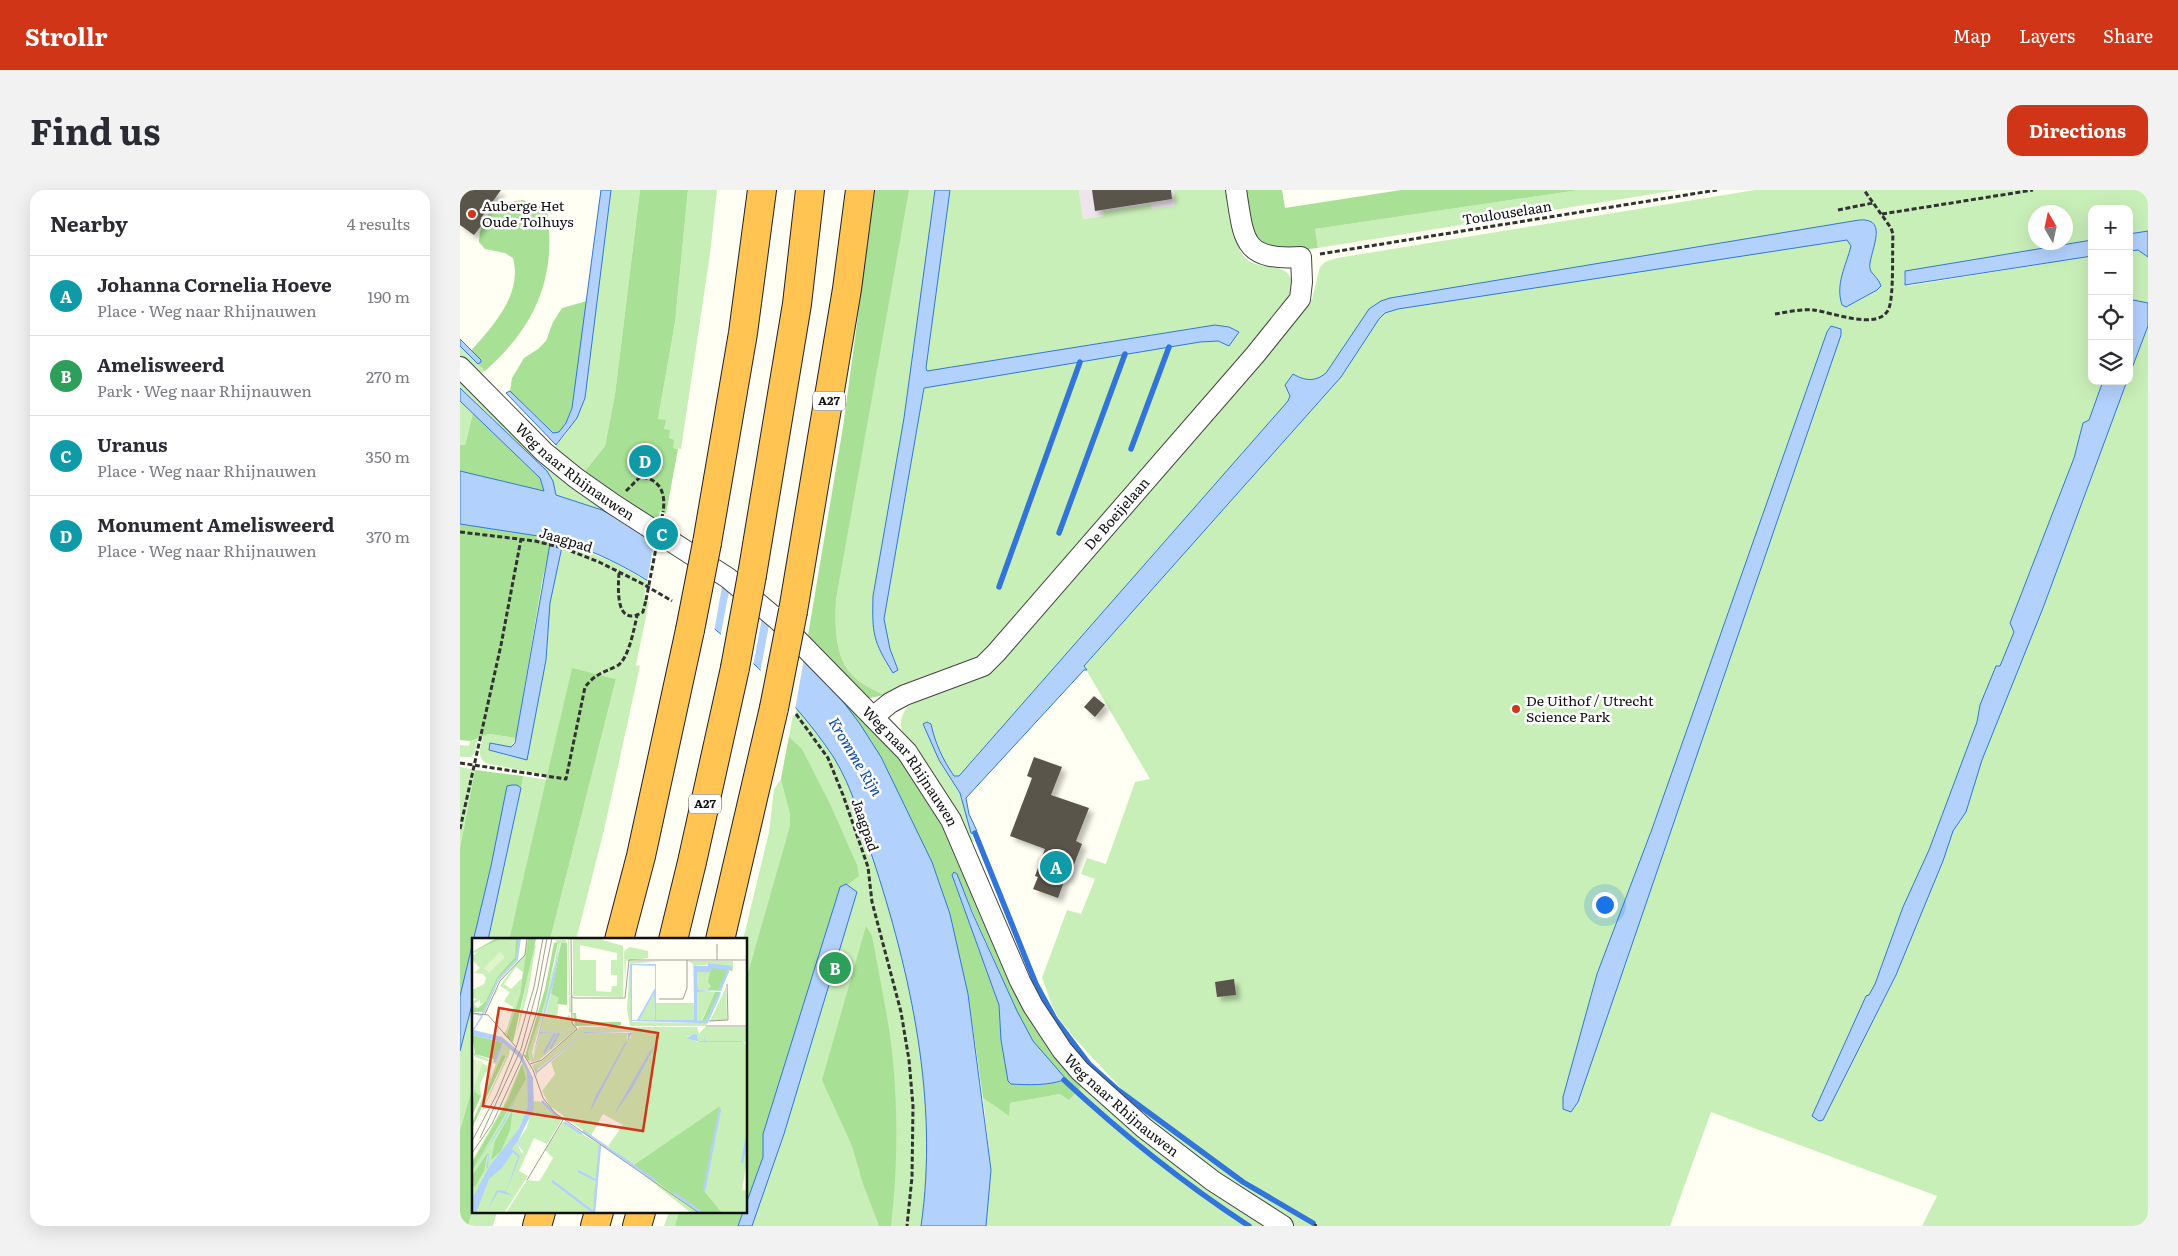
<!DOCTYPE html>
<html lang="en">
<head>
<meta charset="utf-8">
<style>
  body { margin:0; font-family:Literata,serif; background:#f2f2f3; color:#2b2b33 }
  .controls { position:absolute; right:15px; top:15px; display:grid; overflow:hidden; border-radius:10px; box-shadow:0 5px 20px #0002 }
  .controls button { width:45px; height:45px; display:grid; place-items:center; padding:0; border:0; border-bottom:1px solid #e1e1e2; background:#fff; color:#2b2b33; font:25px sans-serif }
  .compass { position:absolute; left:1568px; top:15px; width:45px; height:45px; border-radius:50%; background:#fff; box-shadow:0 5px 20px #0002; rotate:351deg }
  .you { position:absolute; left:1144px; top:714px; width:18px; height:18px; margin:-12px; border:4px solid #fff; border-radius:50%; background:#1a73e8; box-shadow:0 0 0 8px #1a73e833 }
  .badge { display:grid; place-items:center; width:32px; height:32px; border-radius:50%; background:#d13518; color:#fff; font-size:16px; font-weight:700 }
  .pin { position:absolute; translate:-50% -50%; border:2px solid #fff; box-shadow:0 1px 5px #0006 }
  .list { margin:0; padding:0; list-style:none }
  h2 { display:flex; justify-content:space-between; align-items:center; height:65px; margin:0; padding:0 20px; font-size:21px }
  h2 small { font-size:16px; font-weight:400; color:#7c7c81 }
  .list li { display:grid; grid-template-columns:32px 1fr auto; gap:15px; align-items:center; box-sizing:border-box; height:80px; padding:0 20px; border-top:1px solid #e1e1e2 }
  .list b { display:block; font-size:19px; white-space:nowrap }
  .list p { margin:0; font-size:16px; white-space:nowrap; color:#7c7c81 }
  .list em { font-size:16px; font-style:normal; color:#7c7c81 }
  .icon { flex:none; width:28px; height:28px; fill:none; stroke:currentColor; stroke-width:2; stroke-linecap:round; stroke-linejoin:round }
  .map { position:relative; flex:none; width:1688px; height:1036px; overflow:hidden; border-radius:15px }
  header { display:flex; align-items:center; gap:30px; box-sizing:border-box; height:70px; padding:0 25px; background:#d13518; color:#fff }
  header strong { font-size:24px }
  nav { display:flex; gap:28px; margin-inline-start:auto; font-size:18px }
  .intro { display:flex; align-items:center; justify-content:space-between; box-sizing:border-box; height:120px; padding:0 30px }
  h1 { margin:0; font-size:35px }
  .button { padding:12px 22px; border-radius:15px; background:#d13518; color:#fff; font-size:18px; font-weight:700 }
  main { display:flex; gap:30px; padding:0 30px }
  aside { flex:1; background:#fff; border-radius:15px; box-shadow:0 5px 20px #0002 }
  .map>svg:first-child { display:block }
  .industrial { fill:#efe4ee }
  .green { fill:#c9efb8; fill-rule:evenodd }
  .forest { fill:#a8e195; fill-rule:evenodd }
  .water { fill:#b2d1fc; stroke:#3175dc }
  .pier { fill:#fffff3 }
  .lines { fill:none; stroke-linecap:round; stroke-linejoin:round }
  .stream { stroke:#3175dc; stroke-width:5.5 }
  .building { fill:#5a544b; filter:url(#shadow) }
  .street-casing { stroke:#434343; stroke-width:22 }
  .highway-casing { stroke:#212121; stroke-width:30 }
  .path { stroke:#323232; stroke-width:3; stroke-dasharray:5 2.5; stroke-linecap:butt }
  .street { stroke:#fff; stroke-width:20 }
  .highway { stroke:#ffc451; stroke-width:28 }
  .highway-bridge-casing { stroke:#212121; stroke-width:30; stroke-linecap:butt }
  .path-bridge { stroke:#323232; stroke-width:3; stroke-dasharray:5 2.5; stroke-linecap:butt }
  .highway-bridge { stroke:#ffc451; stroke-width:28 }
  .poi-dot { fill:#d13518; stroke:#fff; stroke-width:2 }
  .labels { text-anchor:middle; stroke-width:5; stroke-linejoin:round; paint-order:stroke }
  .shield { fill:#fff; stroke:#585858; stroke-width:1 }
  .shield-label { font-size:12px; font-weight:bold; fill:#101010 }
  .poi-label { font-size:14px; fill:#101010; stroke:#fff; text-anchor:start }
  .street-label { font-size:14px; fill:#101010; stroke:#fff }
  .water-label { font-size:15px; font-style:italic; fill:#0a46b1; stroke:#fff }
  .inset-river { fill:none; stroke:#b2d1fc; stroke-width:2.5 }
  .inset-road { fill:none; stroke:#9f9f98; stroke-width:1 }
  .view { fill:#d13518; fill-opacity:0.15; stroke:#d13518; stroke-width:2.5 }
  .inset-edge { fill:none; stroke:#101010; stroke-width:2.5 }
</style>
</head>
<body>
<header>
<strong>Strollr</strong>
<nav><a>Map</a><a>Layers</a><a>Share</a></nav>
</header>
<div class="intro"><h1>Find us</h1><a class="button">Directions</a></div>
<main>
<aside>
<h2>Nearby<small>4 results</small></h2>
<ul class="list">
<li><span class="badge" style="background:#0f9aa8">A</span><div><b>Johanna Cornelia Hoeve</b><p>Place · Weg naar Rhijnauwen</p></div><em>190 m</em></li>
<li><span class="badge" style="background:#2e9e5b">B</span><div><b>Amelisweerd</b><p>Park · Weg naar Rhijnauwen</p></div><em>270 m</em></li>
<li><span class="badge" style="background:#0f9aa8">C</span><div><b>Uranus</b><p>Place · Weg naar Rhijnauwen</p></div><em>350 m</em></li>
<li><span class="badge" style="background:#0f9aa8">D</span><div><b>Monument Amelisweerd</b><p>Place · Weg naar Rhijnauwen</p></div><em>370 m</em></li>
</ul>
</aside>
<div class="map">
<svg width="1688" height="1036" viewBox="0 0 1688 1036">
  <defs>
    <filter id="shadow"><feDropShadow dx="4.5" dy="4.5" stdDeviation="2.5" flood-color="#0004"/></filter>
  </defs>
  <rect width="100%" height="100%" fill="#fffff3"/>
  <!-- industrial -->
  <path class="industrial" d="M619,0H714L716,16L692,20L691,15L644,21V26L623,29Z"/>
  <!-- green -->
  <path class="green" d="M151,0H180L155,204L145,256L121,286L91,261C106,245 118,229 125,208Z
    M228,0H257L250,64L221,259L213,258L198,229L215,133Z
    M448,0H475L444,228L417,384L413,429L438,480L430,459L424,429L464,198L740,152L758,151L769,156L741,137L467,181L466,178L490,0H619L623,29L644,26L643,21L691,14L692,19L715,16L714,0H768C771,15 775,53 782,64C791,77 804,75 817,78C851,86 816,128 806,142L523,466L424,505C416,501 407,497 399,491C374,473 375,438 376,410Z
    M1119,0H1218L858,58L855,39Z
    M1295,0H1688V41L1669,44V19H1632V50L1445,81L1444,92L1447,96L1632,66V191H1669V61L1678,60L1688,67V1036H1462L1477,1006L1251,922L1210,1036H833L688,933C663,894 625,865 598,827C591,816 587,800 582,788L607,720L621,724L635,689L621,684L627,668L646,674L675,592L690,589L624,476L881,187L919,129L925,123L938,119L1378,50H1387L1391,55L1390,61L1394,113L1417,100L1420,96C1418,87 1412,85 1410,79C1408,70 1415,53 1417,44L1392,31L921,111L909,119L866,183C854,193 845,191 833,184L828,198L830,208L828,211L499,586H494C483,571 475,553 471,534L470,532L464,537L479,570L500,603L514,652L507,650L443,545C440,536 440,527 446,519C456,505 506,494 524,484L802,169L852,109L860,77L865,72L877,68ZM1576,22H1606V52H1576Z
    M0,156L25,181L23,183L20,182L17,185L0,169Z
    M0,184L200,353L142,320L96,305L93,291L87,281L0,198Z
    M0,211L13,223L5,255H0Z
    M103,352L153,372L187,391L184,408L189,412L176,475L180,476L144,640L116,750H90L156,489L112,479L88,585L28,574C15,568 21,556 23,546L29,544L56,548L51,557L30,553L29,560L53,567L86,470L90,413Z
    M339,505L405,599L472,805L478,1036H204L209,1022H286V750H283L309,642L314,599L321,589L333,525L335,526Z
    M18,547L15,562L11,567H0V555L9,556L10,551Z
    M0,577L15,580L0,658Z
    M63,586L87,590L49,750H28Z
    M14,807V891L0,940V861Z
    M624,894L810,1036H526L531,980L523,908L548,925L550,913L600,904Z
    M14,1015V1022H37L33,1036H8Z"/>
  <!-- forest -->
  <path class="forest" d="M180,0H228L215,133L198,229L206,230L204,239L210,240L209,248L214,250L213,258L218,259L206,324L200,321L197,336L121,286L145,256L155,204Z
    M415,0H449L376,410C375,438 374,473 399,491C407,497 416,501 424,505L410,508L403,506L347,451L383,237Z
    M784,0H822L825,18L941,0H1119L855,39L858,58L824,62L795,50Z
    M63,10L87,19C97,87 76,136 25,181L8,164C31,138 63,106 53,68L45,63L25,59L19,52C21,21 35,14 63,10Z
    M127,111L112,218L106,233L99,242L93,243L50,201L52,188L64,168L78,159L86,151L93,132L102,118Z
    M13,223L80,288L84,301L0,281V255H5Z
    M0,334L92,348L82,392L56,548L29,544L10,551L0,550Z
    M345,463L462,592L624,894L609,910L600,904L550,913L549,926L523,908L508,804L490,724L472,672L413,555L400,534ZM492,685L503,700L557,821L573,851L605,889C589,896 565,896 548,891L541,850L539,815Z
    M112,478L156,489L90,750H49Z
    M329,547L342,559L371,616L397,675L399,686L387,695L380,697L303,944V967L286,1014V790L330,636V624L321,589Z
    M15,580L63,586L61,598L57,595L47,596L31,676L0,806V658Z
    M406,736L412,746C419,784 427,822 432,860C438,918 438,977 431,1036H419L418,1033L403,994L392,956L362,890Z
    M14,891V1015L8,1036H0V940Z
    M219,1022H283L278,1036H215Z"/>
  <!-- water -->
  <path class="water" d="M141,0H151L125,208L117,228L96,255L46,203L50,201L93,243L99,242L106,233L112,218Z
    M475,0H490L466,178L467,181L755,135L769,137L779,142L769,156L758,151L740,152L464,198L424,429L430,459L438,480L433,483C413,451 412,444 413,406L444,228Z
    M1399,30C1432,27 1407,66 1410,79C1412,85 1418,87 1421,96L1417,100L1386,117L1382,115C1375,94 1386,76 1391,56L1387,50L938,119L925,123L919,129L881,187L624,476L627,480H624L506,608L509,624L517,641L514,644L511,643L500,603L479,570L463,534L467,532L471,534C475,553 483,570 494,586H499L828,211L830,206L825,195L833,184C845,191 855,192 866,183L909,119L921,111L930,108Z
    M1688,41V67L1678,60L1669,61V44Z
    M1632,50V66L1445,95V81Z
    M1673,110L1688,113V136L1669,186V121Z
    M1371,136L1381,139V145L1118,912L1111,922L1103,919V907L1137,784L1192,639L1367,142Z
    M0,149L21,170V172L18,174L0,156Z
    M1643,191H1667L1583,418L1522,570L1506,622L1493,641L1483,671L1436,785L1363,930L1359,931L1352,926L1406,806L1409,805L1415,794L1443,717L1469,660L1517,532L1520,515L1536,476H1540L1554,442L1550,433L1614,268L1623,233L1629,230Z
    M0,198L87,281L93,291L96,305L142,320L164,332L232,372L303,426L372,497L400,534L421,567L472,672L490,724L508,804L531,980L526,1036H461C479,911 451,784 412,666C402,633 392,597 374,568C321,486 199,378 103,352L90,413L86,470L67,570L29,560L30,553L51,557L55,553L91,348L0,334V281L84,301L80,288L0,211Z
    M52,595H57L61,598L28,750H14V807L0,861V806L31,676L47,596Z
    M494,682L497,684L512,722L557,821L573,851L606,889C590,896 567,895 551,894L548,891L541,850L539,815L492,685Z
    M386,694L397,702L324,944L292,1036H278L283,1022H286V1014L303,967V944L380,697Z"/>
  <!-- pier -->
  <path class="pier" d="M195,347L263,391L254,442L187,393Z
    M270,396L303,423L293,476L260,448Z
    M310,430L345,463L335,520L300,483Z"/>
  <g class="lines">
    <!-- stream -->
    <path class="stream" d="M671,259L709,157
      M599,343L665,164
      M539,397L620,172
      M515,643L576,794L595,829L629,874L658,900L783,992L853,1033
      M604,890C662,944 723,993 789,1036"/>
  </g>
  <!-- building -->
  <path class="building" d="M0,0H41L21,28L25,31L14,45L0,35Z
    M632,0H711L712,9L635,21Z
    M634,506L645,515L635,527L624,517Z
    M574,567L602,577L591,605L629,618L616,651L622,654L608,690L605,689L598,708L573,699L578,687L575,686L585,659L550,646L572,588L567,586Z
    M774,789L776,805L757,807L755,792Z"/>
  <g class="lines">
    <defs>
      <g id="street">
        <path id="s1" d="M0,177L84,262L116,288L153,314L268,388L319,431L447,562L491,630L560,791L573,816L602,860L620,881L684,938L753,991L823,1036"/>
        <path id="s2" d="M413,527L430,513L445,505L523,476L536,463L795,165L840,109L842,92L841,67C782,71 784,50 776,0"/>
      </g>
      <path id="highway" d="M247,353L283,143L302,0
        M292,385L337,114L350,0
        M333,421L387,99L400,0
        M159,750L181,666L230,440
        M213,750L232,672L275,478
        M260,750L314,518
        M77,1036L81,1022
        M135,1036L139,1022
        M177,1036L181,1022"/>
    </defs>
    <!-- street casing -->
    <use href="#street" class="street-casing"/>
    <!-- highway casing -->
    <use href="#highway" class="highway-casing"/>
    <!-- path -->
    <path class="path" d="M1378,20L1413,13
      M1422,24L1573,0
      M860,64L1257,0
      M1315,124C1327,122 1341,119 1353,120C1372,122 1420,142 1429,118C1434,104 1432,61 1433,44L1431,38L1404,0
      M166,301L180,287C201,288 206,305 203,322
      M0,342L75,351L103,358L139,372L183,394L212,411
      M159,383C158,398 155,439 183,422L186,410
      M336,524L368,568L383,605L408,677L412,712L441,822L449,870L453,916L452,987L447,1036
      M0,573L106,589L125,497C136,483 143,483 157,476C169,469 174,438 177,426
      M0,639L41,455L61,349
      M855,1036L856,1034"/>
    <!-- street -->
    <use href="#street" class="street"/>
    <!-- highway -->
    <use href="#highway" class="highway"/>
    <defs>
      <path id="highway-bridge" d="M230,440L247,353
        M275,478L292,385
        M314,518L333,421"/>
    </defs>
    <!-- highway-bridge casing -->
    <use href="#highway-bridge" class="highway-bridge-casing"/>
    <!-- path-bridge -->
    <path class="path-bridge" d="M186,410L203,322"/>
    <!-- highway-bridge -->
    <use href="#highway-bridge" class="highway-bridge"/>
  </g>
  <!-- markers -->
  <g class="poi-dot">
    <circle cx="12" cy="24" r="5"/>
    <circle cx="1056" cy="519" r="5"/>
  </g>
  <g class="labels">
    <!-- shield labels -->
    <g class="shield">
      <rect x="353" y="201.5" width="32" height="19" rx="4"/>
      <rect x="229" y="604.5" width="32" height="19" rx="4"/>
    </g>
    <g class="shield-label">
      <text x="369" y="215">A27</text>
      <text x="245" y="618">A27</text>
    </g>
    <!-- poi labels -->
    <g class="poi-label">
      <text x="22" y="21">Auberge Het<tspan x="22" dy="16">Oude Tolhuys</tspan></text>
      <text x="1066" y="516">De Uithof / Utrecht<tspan x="1066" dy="16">Science Park</tspan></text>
    </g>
    <!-- street labels -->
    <g class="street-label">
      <text transform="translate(1047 23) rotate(-9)" y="5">Toulouselaan</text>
      <text dy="5" stroke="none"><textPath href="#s1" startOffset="156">Weg naar Rhijnauwen</textPath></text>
      <text dy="5" stroke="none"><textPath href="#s2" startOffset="325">De Boeijelaan</textPath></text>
      <text transform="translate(106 350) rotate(17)" y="5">Jaagpad</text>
      <text dy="5" stroke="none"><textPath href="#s1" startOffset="606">Weg naar Rhijnauwen</textPath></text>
      <text transform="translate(405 635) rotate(71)" y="5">Jaagpad</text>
      <text dy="5" stroke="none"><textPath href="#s1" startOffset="1011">Weg naar Rhijnauwen</textPath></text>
    </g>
    <!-- water labels -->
    <g class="water-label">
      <text transform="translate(395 567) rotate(59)" y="5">Kromme Rijn</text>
    </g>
  </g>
  <!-- overview -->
  <g transform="translate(12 748)">
    <rect width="275" height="275" fill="#fffff3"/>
    <path d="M97,1L99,74L97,75L96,2ZM101,1H128L151,8V59L101,58ZM108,7L145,15V22H139V37H145V48H140L139,54L124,53V22H108ZM27,2H45L43,19L26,38L14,64L8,66V62L2,66L6,70L0,69V64L5,61L0,60V52L12,46L14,40L11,36L2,35L8,30L0,22V15L2,17L5,14L2,15L0,14ZM83,2H94L95,5H88L79,50L60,114L61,121L68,95H98L68,94L79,56L87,60L85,82H94L97,76L104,91L67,122L59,124L56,114L82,28L86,5ZM64,7L56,54L44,98L61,9ZM158,9L176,13V20L154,23L153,47L152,13ZM52,17L48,22L54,17L48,57L34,99L31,96L35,91L47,49L41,69L32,63L38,54L28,48L23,57L22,56L44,26L26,44L13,74L12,75L27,42ZM44,29L51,34L50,40L39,51L32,46ZM158,23H189L158,26L160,84L225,85V54H243L230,82L234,83L251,53L234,88H158L155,71ZM216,23H261V33L239,26L222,28V82H184V65H222L221,26ZM225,34H238L239,48L235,52H226ZM254,49L255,82L238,83ZM182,55L183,82H167ZM108,89H225L227,96L233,89H275V105L270,103H233L231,98V103H226L225,96L214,99L225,104H270L275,107V223L270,252L275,253V275H219L136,208L151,187L131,176L119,198L78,168L70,153L83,136L79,124L112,95H156L155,100H159L158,94H112L64,133L65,139L60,127L70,123ZM31,105L38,110L37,117L0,195L34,119L30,117L0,185L24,126L3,119L0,114L24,125ZM0,121L16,128V124L19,125L8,146L9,158L3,154V149L0,155ZM51,123L56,132L59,168L40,211L45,204L49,214L52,215L46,203L55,189L62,163L72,164L90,181L75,206L62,200L47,233L56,238L32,275H0V223L31,169ZM91,184L128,207L125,242L106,233L124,244L121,274L93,252L120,275H34L55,242L67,243L70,239L81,220L73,212Z" fill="#c9efb8" fill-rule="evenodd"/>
    <path d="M56,0L64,1L41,104L34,99L48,57ZM23,1H47L44,22L26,41L11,74H0V69L6,70L14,63L26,38L43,19L44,2H27L0,14ZM86,4L73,64L56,114L58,124L53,118L73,51L82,5ZM89,5H95V67L85,66L87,60L79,56ZM239,30H254L257,33L249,53L235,52L239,48L236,44ZM243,54H248L234,83H230ZM101,75H104L105,84H149V87L103,88ZM0,97L30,104L24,122L3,116ZM30,117L34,118L0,190V185ZM50,126L54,141L0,233V225L37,160ZM2,149L3,154L9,158L0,178ZM248,168L232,253L250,275H227L162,227ZM41,171L38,192L29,213L19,222L23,203ZM16,214L12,233L3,249L0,247V238Z" fill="#a8e195"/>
    <path d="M28,14L33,19L17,35L12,30ZM0,121L11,124L0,155Z" fill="#def5cb"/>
    <path d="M46,0H49L46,22L27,42L10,80L2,92L30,99L15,79L31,100L49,115L61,140L62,170L46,203L52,216L45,204L40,211L48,218L34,254L42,258L26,254L14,275L25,252L34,253L46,219L41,214L30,230L17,241L4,275H0L1,259L16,231L14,229L18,210L16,230L47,191L56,168L55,133L47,119L31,105L24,125L21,123L30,104L0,97V93L9,78L0,76H10L26,41L44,22ZM89,4L81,47L68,94L98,95H68L60,122ZM236,25L260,28V33L240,30L239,34H225L226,52L249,53L225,54V85L159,83L158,26H184V82H222V28H236ZM160,27L183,28V50L165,82H160ZM182,55L183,82H168V81ZM112,94L160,95L156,102V95H112L65,135V138L62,127L65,133ZM222,96H225L226,103H231L232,98L233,103H270L275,107L270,104H227L214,100ZM154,103L155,104L118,174L122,161ZM184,106L160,151L141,178L176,116ZM53,141L33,183L0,234L31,184Z" fill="#b2d1fc" fill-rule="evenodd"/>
    <path class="inset-river" d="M247,52L256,33M225,84H235L248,54M78,111L87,95M72,115L83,95M70,163L87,181M92,184L110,196M111,193L184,243M270,225L275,198M106,233L125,243M80,243L121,274M232,253L248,171M202,255L230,275M122,275L128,207"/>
    <path class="inset-road" d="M245,22V6M275,47V88M99,58L102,60H153L157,22H275M187,61H211L215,50V22M0,75L16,77L44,109M13,76L28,43L53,17L55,0M237,83L256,82L255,46M234,88H275M52,117L61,132L71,160L83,175L227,275M58,126L70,122L105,91L100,85L99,0M8,200L49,111L66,49L75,0M0,203L25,156L45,107L62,49L71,0M0,215L20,186L49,123L65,73L80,0M55,242L91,182"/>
    <path class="view" d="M27,70L186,95L171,193L11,168Z"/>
    <rect width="275" height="275" class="inset-edge"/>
  </g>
</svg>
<div class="controls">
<button>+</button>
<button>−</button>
<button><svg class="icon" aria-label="locate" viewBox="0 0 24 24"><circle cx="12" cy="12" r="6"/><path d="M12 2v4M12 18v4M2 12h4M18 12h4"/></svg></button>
<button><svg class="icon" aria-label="layers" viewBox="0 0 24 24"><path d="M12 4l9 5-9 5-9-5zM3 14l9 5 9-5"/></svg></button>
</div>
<svg class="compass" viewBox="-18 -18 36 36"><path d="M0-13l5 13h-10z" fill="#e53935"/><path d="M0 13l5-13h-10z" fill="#7c7c81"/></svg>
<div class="you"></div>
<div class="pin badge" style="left:596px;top:677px;background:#0f9aa8">A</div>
<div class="pin badge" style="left:375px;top:778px;background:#2e9e5b">B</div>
<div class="pin badge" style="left:202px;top:344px;background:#0f9aa8">C</div>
<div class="pin badge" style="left:185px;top:271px;background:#0f9aa8">D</div>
</div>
</main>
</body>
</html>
